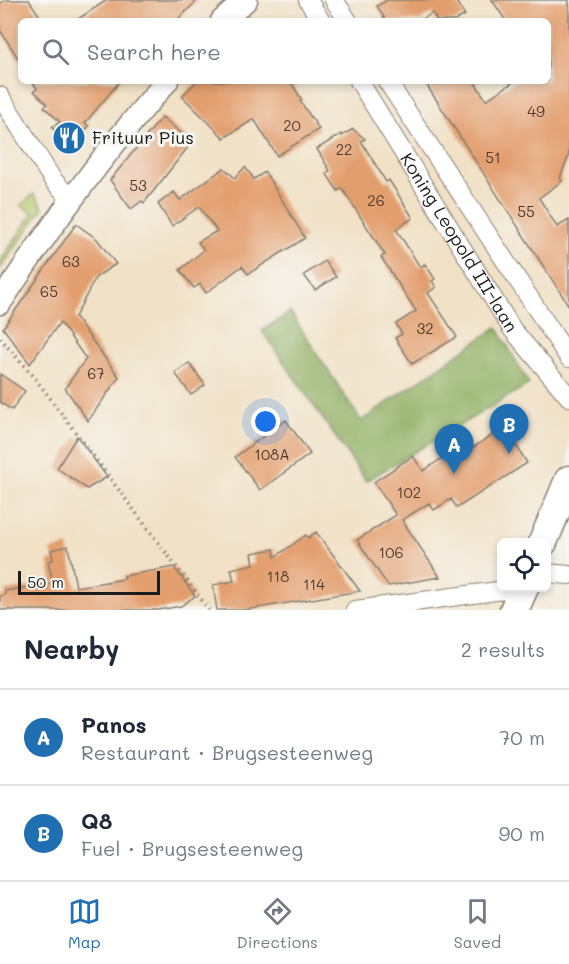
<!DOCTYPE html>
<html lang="en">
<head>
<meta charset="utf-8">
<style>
  body { margin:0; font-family:Mali,sans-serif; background:#f2f2f3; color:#1f2937 }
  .controls { position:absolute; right:18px; bottom:18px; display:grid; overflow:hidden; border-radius:9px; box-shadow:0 3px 9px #0003 }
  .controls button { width:54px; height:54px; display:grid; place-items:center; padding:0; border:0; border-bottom:2px solid #e0e1e3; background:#fff; color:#1f2937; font:30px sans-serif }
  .scale { position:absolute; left:18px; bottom:15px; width:142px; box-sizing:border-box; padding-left:6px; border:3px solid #1c1c1c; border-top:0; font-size:16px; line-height:21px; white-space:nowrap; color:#1c1c1c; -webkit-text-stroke:4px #f6f6f2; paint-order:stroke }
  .you { position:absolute; left:266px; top:422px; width:21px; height:21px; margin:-15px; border:4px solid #fff; border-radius:50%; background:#1a73e8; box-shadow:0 0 0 9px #1a73e833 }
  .badge { display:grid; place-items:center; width:39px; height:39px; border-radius:50%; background:#1f6fb2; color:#fff; font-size:20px; font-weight:700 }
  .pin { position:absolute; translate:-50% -50px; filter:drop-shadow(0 2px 3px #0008) }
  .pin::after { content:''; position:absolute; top:32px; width:21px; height:18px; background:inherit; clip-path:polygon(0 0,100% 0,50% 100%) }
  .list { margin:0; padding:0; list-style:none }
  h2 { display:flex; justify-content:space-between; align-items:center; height:78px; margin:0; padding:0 24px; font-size:26px }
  h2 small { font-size:20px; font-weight:400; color:#747a83 }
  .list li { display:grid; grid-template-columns:39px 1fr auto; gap:18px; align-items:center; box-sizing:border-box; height:96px; padding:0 24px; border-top:2px solid #e0e1e3 }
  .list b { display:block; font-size:22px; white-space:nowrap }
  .list p { margin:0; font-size:20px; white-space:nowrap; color:#747a83 }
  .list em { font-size:20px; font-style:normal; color:#747a83 }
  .icon { flex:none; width:33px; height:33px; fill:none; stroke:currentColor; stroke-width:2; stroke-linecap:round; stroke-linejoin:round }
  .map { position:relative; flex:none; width:569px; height:610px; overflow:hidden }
  .search { position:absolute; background:#fff; box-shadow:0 3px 9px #0003; left:18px; right:18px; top:18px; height:66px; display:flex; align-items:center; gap:15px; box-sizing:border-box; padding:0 21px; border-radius:9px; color:#747a83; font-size:22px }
  .sheet { height:270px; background:#fff }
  nav { display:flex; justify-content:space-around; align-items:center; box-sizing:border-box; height:84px; border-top:2px solid #e0e1e3; background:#fff; font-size:16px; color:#747a83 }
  nav a { display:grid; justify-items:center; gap:3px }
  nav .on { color:#1f6fb2 }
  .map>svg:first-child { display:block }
  .green { fill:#b5cb6f; stroke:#687446; stroke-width:1.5 }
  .forest { fill:#90af62; stroke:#56663f; stroke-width:1.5 }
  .building { fill:#e39e6d }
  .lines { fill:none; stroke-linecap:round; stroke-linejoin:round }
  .minor-casing { stroke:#867e71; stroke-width:20 }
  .tertiary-casing { stroke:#867e71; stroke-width:25 }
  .primary-casing { stroke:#867e71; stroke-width:31 }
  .path { stroke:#867e71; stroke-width:4; stroke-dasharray:1.5 4.5; stroke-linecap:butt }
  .minor { stroke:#fff; stroke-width:18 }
  .tertiary { stroke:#fff; stroke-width:22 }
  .primary { stroke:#fff; stroke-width:28 }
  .labels { text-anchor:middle; stroke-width:6; stroke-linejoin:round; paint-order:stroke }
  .number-label { font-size:15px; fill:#4e3c30 }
  .poi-label { font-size:18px; fill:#1c1c1c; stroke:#f6f6f2; text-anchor:start }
  .street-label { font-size:18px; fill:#1c1c1c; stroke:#f6f6f2 }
</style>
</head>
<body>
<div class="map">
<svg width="569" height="610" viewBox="0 0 569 610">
  <rect width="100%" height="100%" fill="#f6f6f2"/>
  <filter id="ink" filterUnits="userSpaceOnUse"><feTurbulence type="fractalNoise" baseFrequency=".0167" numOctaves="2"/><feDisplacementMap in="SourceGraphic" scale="12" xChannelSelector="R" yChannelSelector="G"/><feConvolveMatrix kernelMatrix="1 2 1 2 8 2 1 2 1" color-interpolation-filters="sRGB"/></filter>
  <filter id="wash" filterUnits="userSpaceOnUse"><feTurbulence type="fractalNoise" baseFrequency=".008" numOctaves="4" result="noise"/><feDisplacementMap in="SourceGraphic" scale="24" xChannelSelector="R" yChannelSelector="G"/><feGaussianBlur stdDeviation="1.35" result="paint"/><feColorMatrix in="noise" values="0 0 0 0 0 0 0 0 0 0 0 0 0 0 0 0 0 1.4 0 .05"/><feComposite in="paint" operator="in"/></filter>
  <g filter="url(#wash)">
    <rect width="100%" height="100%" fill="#f1e1c6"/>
    <!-- green -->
    <path class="green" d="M34,194L43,208L0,269V262L33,213L21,205Z"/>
    <!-- forest -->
    <path class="forest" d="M290,312L361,421L497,327L529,384L366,481L262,331Z"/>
    <g id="blocks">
      <!-- building -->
      <path class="building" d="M6,0H29L43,21H21V63L0,30V3Z
        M107,0H198L176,21H75Z
        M387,0H455L465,15L455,21H437L432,13L420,21H386L377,6Z
        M492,0H569V155L560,178L562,181L539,198L557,227L569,220V306L424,81H474L486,100L515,81H548V21H506Z
        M32,81H120L85,123L89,126L73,144H63L52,127L60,122L44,107L47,104L34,91L37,89Z
        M197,81H290L302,100L300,101L319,129L277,156L254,119L224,138L182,96Z
        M162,117L192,142L144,203L142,201L131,209L110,180Z
        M353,129L365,139L361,141L386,182L389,180L413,218L396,229L420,267L425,264L435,279L432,281L436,287L428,293L457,337L412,364L395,338L402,334L396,324L416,311L381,257L385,255L342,188L338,191L326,173L330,171L317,149L341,134L342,136Z
        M245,167L254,179L265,172L305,238L248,274L242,266L206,293L200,284L194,288L180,270L204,250L198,242L217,231L199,207L172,226L158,204L174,192L180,200L224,168L235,178Z
        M76,224L97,239L116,264L96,277L75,317L119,377L88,421L65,388L86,359L60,322L30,364L3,328Z
        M325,261L336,277L315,290L304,275Z
        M189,363L205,385L191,395L175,373Z
        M0,374L25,391L12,410L0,402Z
        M286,420L310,454L260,490L235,457Z
        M505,427L527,463L457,508L451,499L434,510L429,503L402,520L440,577L388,586L357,540L396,515L374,482L413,456L423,471L454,450L458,457Z
        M77,436L107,477L87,489L57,468Z
        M316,532L360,591L245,610H217L213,585L234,581L231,569L254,564L252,553L274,549L275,557L306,535L308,538Z
        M68,546L76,587L124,579V576L174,567L195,596L181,606L158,610H0V596L5,595V591L53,583L48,561L53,560L51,550Z"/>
    </g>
  </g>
  <g filter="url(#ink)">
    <use href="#blocks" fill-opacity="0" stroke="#867e71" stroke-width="1.5"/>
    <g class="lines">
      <defs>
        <g id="minor">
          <path d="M308,0L321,21"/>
          <path d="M334,0L348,21"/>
          <path id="s1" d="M359,81L512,329L569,397"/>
          <path d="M387,81L569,358"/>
          <path d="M0,96L53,180L71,199"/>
          <path d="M546,573L569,575"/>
          <path d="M355,610L519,588"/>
        </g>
        <path id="tertiary" d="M222,21L246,0
          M0,303C51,225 105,151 167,81"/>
        <path id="primary" d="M543,542L569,480
          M514,610L524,588"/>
      </defs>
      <!-- minor casing -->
      <use href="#minor" class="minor-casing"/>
      <!-- tertiary casing -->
      <use href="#tertiary" class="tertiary-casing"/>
      <!-- primary casing -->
      <use href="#primary" class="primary-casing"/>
      <!-- path -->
      <path class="path" d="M0,338L34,377L209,610"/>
      <!-- minor -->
      <use href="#minor" class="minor"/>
      <!-- tertiary -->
      <use href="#tertiary" class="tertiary"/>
      <!-- primary -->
      <use href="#primary" class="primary"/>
    </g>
  </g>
  <!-- icons -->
  <defs>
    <symbol id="restaurant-disc" viewBox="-11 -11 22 22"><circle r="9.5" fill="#1f6fb2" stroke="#f6f6f2"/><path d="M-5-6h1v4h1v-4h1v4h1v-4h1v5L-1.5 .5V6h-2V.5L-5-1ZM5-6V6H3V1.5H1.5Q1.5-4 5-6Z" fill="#fff"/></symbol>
  </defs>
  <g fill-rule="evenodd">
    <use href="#restaurant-disc" x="50" y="119" width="38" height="38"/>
  </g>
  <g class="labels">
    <!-- number labels -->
    <g class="number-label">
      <text x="536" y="117">49</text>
      <text x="292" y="131">20</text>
      <text x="344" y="155">22</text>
      <text x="493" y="163">51</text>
      <text x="138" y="191">53</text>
      <text x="376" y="206">26</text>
      <text x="526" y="217">55</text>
      <text x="71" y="267">63</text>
      <text x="49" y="297">65</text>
      <text x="425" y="334">32</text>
      <text x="96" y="379">67</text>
      <text x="272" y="460">108A</text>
      <text x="409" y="498">102</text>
      <text x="391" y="558">106</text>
      <text x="278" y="582">118</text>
      <text x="314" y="590">114</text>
    </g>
    <!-- poi labels -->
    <g class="poi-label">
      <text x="92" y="144">Frituur Pius</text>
    </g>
    <!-- street labels -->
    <g class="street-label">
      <text dy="6" stroke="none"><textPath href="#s1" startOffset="190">Koning Leopold III-laan</textPath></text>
    </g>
  </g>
</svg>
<div class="controls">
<button><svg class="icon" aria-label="locate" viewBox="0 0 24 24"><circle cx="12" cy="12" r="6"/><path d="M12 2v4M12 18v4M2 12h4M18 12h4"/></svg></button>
</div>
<div class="scale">50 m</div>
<div class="you"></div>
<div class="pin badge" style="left:454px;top:474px">A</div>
<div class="pin badge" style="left:509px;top:454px">B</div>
<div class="search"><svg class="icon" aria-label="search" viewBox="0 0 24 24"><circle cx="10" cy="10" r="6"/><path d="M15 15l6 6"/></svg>Search here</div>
</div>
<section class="sheet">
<h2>Nearby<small>2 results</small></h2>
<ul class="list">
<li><span class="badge">A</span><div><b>Panos</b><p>Restaurant · Brugsesteenweg</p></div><em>70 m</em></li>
<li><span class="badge">B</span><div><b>Q8</b><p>Fuel · Brugsesteenweg</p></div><em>90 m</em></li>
</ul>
</section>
<nav>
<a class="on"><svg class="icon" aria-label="map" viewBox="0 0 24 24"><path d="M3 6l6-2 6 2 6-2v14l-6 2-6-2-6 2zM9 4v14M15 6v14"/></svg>Map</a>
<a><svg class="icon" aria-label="directions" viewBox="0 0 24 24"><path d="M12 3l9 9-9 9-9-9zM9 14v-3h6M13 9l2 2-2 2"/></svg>Directions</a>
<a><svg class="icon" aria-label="saved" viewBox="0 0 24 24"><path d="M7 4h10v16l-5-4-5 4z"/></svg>Saved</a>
</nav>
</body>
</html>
